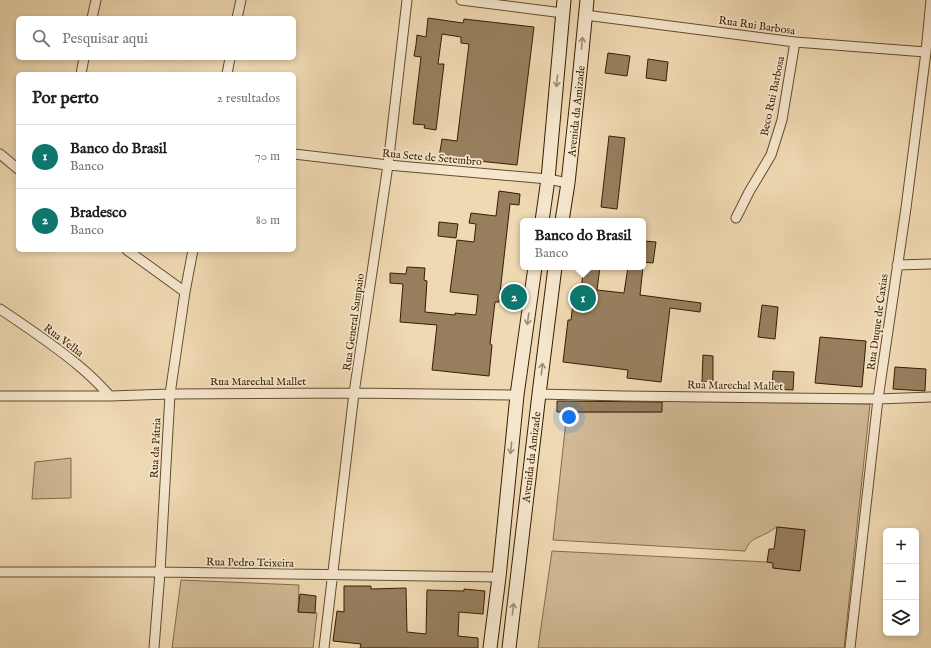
<!DOCTYPE html>
<html lang="pt">
<head>
<meta charset="utf-8">
<style>
  body { margin:0; font-family:"IM FELL English",serif; background:#f2f2f2; color:#202124 }
  .controls { position:absolute; right:12px; bottom:12px; display:grid; overflow:hidden; border-radius:6px; box-shadow:0 2px 6px #0003 }
  .controls button { width:36px; height:36px; display:grid; place-items:center; padding:0; border:0; border-bottom:1px solid #e0e0e0; background:#fff; color:#202124; font:20px sans-serif }
  .you { position:absolute; left:569px; top:417px; width:14px; height:14px; margin:-10px; border:3px solid #fff; border-radius:50%; background:#1a73e8; box-shadow:0 0 0 6px #1a73e833 }
  .badge { display:grid; place-items:center; width:26px; height:26px; border-radius:50%; background:#0f766e; color:#fff; font-size:13px; font-weight:700 }
  .pin { position:absolute; translate:-50% -50%; border:2px solid #fff; box-shadow:0 1px 4px #0006 }
  .popup { position:absolute; left:520px; top:218px; width:126px; height:52px; box-sizing:border-box; display:grid; place-content:center; border-radius:6px; background:#fff; filter:drop-shadow(0 1px 3px #0005); font-size:13px; white-space:nowrap; color:#757577 }
  .popup b { font-size:15px; color:#202124 }
  .popup::after { content:''; position:absolute; left:50%; top:100%; margin-left:-8px; border:8px solid transparent; border-top-color:#fff }
  .list { margin:0; padding:0; list-style:none }
  h2 { display:flex; justify-content:space-between; align-items:center; height:52px; margin:0; padding:0 16px; font-size:17px }
  h2 small { font-size:13px; font-weight:400; color:#757577 }
  .list li { display:grid; grid-template-columns:26px 1fr auto; gap:12px; align-items:center; box-sizing:border-box; height:64px; padding:0 16px; border-top:1px solid #e0e0e0 }
  .list b { display:block; font-size:15px; white-space:nowrap }
  .list p { margin:0; font-size:13px; white-space:nowrap; color:#757577 }
  .list em { font-size:13px; font-style:normal; color:#757577 }
  .icon { flex:none; width:22px; height:22px; fill:none; stroke:currentColor; stroke-width:2; stroke-linecap:round; stroke-linejoin:round }
  .map { position:relative; flex:none; width:931px; height:648px; overflow:hidden }
  .search { position:absolute; background:#fff; box-shadow:0 2px 6px #0003; left:16px; top:16px; width:280px; height:44px; display:flex; align-items:center; gap:10px; box-sizing:border-box; padding:0 14px; border-radius:6px; color:#757577; font-size:15px }
  .panel { position:absolute; background:#fff; box-shadow:0 2px 6px #0003; left:16px; top:72px; width:280px; height:180px; border-radius:6px }
  .map>svg:first-child { display:block }
  .green { fill:#d0b994; stroke:#846c4b }
  .building { fill:#977f5e; stroke:#371e02 }
  .lines { fill:none; stroke-linecap:round; stroke-linejoin:round }
  .street-casing { stroke:#654d2e; stroke-width:11 }
  .secondary-casing { stroke:#371e02; stroke-width:15 }
  .street { stroke:#f5e6cd; stroke-width:9 }
  .secondary { stroke:#f5e6cd; stroke-width:13 }
  .oneway { stroke:#a08c72 }
  .labels { text-anchor:middle; stroke-width:3.5; stroke-linejoin:round; paint-order:stroke }
  .street-label { font-size:11px; fill:#371e02; stroke:#f5e6cd }
</style>
</head>
<body>
<div class="map">
<svg width="931" height="648" viewBox="0 0 931 648">
  <rect width="100%" height="100%" fill="#efd9b2"/>
  <filter id="stains"><feTurbulence type="fractalNoise" baseFrequency=".005" numOctaves="4"/><feColorMatrix values="0 0 0 0 .2 0 0 0 0 .09 0 0 0 0 .02 0 0 0 .5 -.17"/></filter>
  <radialGradient id="worn" r=".72"><stop offset=".6" stop-color="#630" stop-opacity="0"/><stop offset="1" stop-color="#630" stop-opacity=".3"/></radialGradient>
  <!-- green -->
  <path class="green" d="M662,401L870,404L844,648H538L552,551L767,562L773,563V568L800,571L805,530L777,527C773,529 770,532 765,534C754,540 751,538 745,551L553,540L567,412H661Z
    M71,458V498L32,499L35,462Z
    M181,580L299,585L298,612L317,613L313,648H172Z"/>
  <!-- building -->
  <path class="building" d="M428,18L463,23L464,19L534,27L517,165L439,157L442,139L457,141L469,44L461,43V37L442,34L438,64H444L436,130L424,128L425,125L413,124L421,57L414,56L416,45L417,35L426,37Z
    M608,53L630,56L627,76L605,73Z
    M648,59L668,62L666,81L646,78Z
    M609,136L625,138L617,209L601,207Z
    M499,191L520,194L519,205L510,204L499,302H495L490,344L492,345L489,376L432,370L437,325L400,322L403,284L390,283V273L406,274L407,267L425,268L424,280L427,281L425,312L455,315V313L476,315L478,295L450,292L457,240L474,242L476,224L469,223L471,213L496,216Z
    M439,222L458,224L456,238L438,236Z
    M643,241L656,242L653,263L643,262Z
    M584,267H600L597,290L624,293L628,267H643L640,295L701,303L700,312L670,308L661,382L627,378L628,370L563,362L568,320H571L575,287L581,288Z
    M762,305L778,307L775,339L758,337Z
    M820,337L866,341L862,387L815,383Z
    M703,355L713,356V381L702,382Z
    M895,367L926,369L925,391L893,389Z
    M773,371L794,372L793,390L772,389Z
    M557,401L662,402V412H557Z
    M777,527L805,530L800,571L773,568V563L767,562L769,549H774Z
    M344,586H371V589L406,588L407,632L426,634L427,590L464,591V589L485,591L483,614L459,612L458,636L478,638V648H360L361,644L333,641L337,611L344,612Z
    M300,594L316,596L315,613L298,612Z"/>
  <g class="lines">
    <defs>
      <path id="street" d="M461,0L563,13
        M585,15L795,42L926,52
        M92,18L96,0
        M237,18L241,0
        M81,74L84,58
        M227,74L230,58
        M0,154L18,169
        M294,154L388,165L548,179L568,183
        M736,218L749,192L771,155L782,120L795,42
        M127,250L185,292
        M897,265L931,264
        M0,309C27,327 54,345 79,366C90,375 100,385 110,396
        M539,394L623,396L878,399L931,397
        M0,396H110L170,394L354,393L517,395
        M0,572H160L499,577
        M154,648L160,572L170,394L185,292L193,250
        M324,648L354,393L388,165L407,0
        M850,648L878,399L906,208L926,52L931,0"/>
      <path id="secondary" d="M542,221L548,179L564,0
        M562,221L568,183L579,81L587,0
        M490,648L499,577L517,395L535,267
        M509,648L539,394L555,267"/>
    </defs>
    <!-- street casing -->
    <use href="#street" class="street-casing"/>
    <!-- secondary casing -->
    <use href="#secondary" class="secondary-casing"/>
    <!-- street -->
    <use href="#street" class="street"/>
    <!-- secondary -->
    <use href="#secondary" class="secondary"/>
  </g>
  <!-- one-way arrows -->
  <defs><path id="oneway-shaft" d="M-6 0H5M1.5-3L5.5 0L1.5 3" fill="none" stroke-width="1.6" stroke-linecap="round" stroke-linejoin="round"/></defs>
  <g class="oneway">
    <use href="#oneway-shaft" transform="translate(582 43) rotate(-85)"/>
    <use href="#oneway-shaft" transform="translate(557 81) rotate(95)"/>
    <use href="#oneway-shaft" transform="translate(528 319) rotate(98)"/>
    <use href="#oneway-shaft" transform="translate(542 369) rotate(-83)"/>
    <use href="#oneway-shaft" transform="translate(511 448) rotate(96)"/>
    <use href="#oneway-shaft" transform="translate(513 609) rotate(-83)"/>
  </g>
  <g class="labels">
    <!-- street labels -->
    <g class="street-label">
      <text transform="translate(757 25) rotate(8)" y="4">Rua Rui Barbosa</text>
      <text transform="translate(772 96) rotate(-78)" y="4">Beco Rui Barbosa</text>
      <text transform="translate(576 111) rotate(-84)" y="4">Avenida da Amizade</text>
      <text transform="translate(432 157) rotate(5)" y="4">Rua Sete de Setembro</text>
      <text transform="translate(353 322) rotate(-82)" y="4">Rua General Sampaio</text>
      <text transform="translate(877 322) rotate(-82)" y="4">Rua Duque de Caxias</text>
      <text transform="translate(64 340) rotate(37)" y="4">Rua Velha</text>
      <text x="258" y="385">Rua Marechal Mallet</text>
      <text transform="translate(735 385) rotate(1)" y="4">Rua Marechal Mallet</text>
      <text transform="translate(155 448) rotate(-87)" y="4">Rua da Pátria</text>
      <text transform="translate(531 457) rotate(-83)" y="4">Avenida da Amizade</text>
      <text transform="translate(250 562) rotate(1)" y="4">Rua Pedro Teixeira</text>
    </g>
  </g>
  <rect width="100%" height="100%" filter="url(#stains)"/>
  <rect width="100%" height="100%" fill="url(#worn)"/>
</svg>
<div class="controls">
<button>+</button>
<button>−</button>
<button><svg class="icon" aria-label="layers" viewBox="0 0 24 24"><path d="M12 4l9 5-9 5-9-5zM3 14l9 5 9-5"/></svg></button>
</div>
<div class="you"></div>
<div class="pin badge" style="left:583px;top:298px">1</div>
<div class="popup"><b>Banco do Brasil</b>Banco</div>
<div class="pin badge" style="left:514px;top:297px">2</div>
<div class="search"><svg class="icon" aria-label="search" viewBox="0 0 24 24"><circle cx="10" cy="10" r="6"/><path d="M15 15l6 6"/></svg>Pesquisar aqui</div>
<section class="panel">
<h2>Por perto<small>2 resultados</small></h2>
<ul class="list">
<li><span class="badge">1</span><div><b>Banco do Brasil</b><p>Banco</p></div><em>70 m</em></li>
<li><span class="badge">2</span><div><b>Bradesco</b><p>Banco</p></div><em>80 m</em></li>
</ul>
</section>
</div>
</body>
</html>
